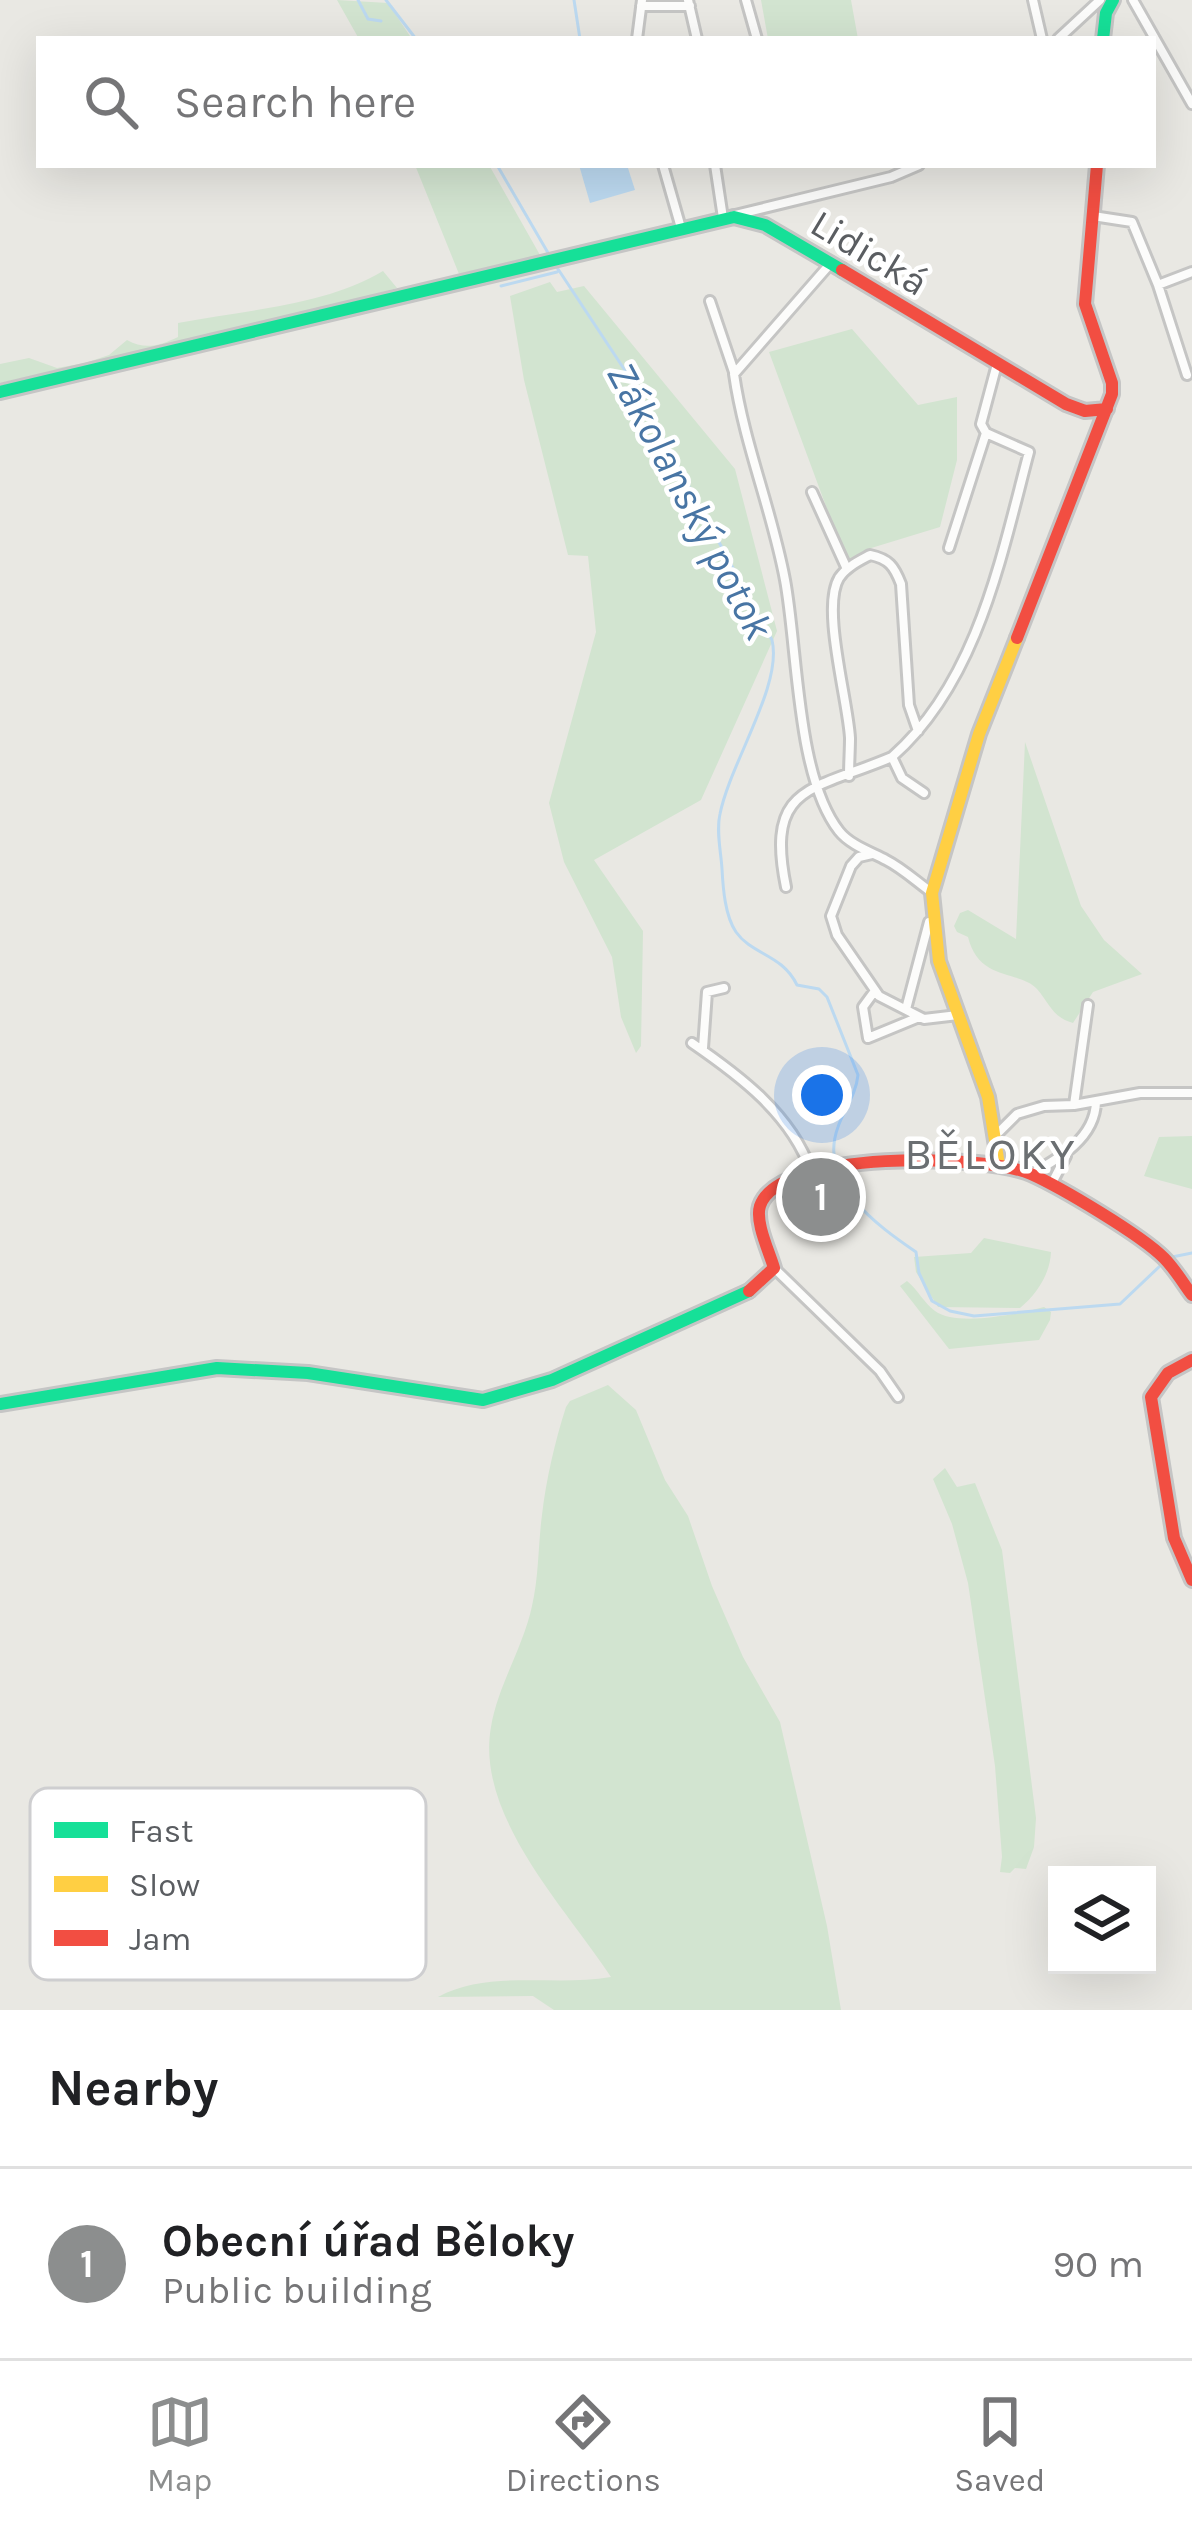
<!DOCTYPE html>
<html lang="en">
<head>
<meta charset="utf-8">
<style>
  body { margin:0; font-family:Karla,sans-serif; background:#f6f6f6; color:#202124 }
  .controls { position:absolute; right:36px; bottom:36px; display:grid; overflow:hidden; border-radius:0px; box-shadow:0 12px 48px #0002 }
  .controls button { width:108px; height:108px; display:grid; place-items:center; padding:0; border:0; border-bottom:3px solid #e0e0e0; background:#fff; color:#202124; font:60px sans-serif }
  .you { position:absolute; left:822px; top:1095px; width:42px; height:42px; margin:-30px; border:9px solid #fff; border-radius:50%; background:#1a73e8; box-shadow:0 0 0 18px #1a73e833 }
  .badge { display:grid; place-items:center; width:78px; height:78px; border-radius:50%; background:#8c8e8e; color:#fff; font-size:39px; font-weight:700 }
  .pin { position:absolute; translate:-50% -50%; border:6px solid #fff; box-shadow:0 3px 12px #0006 }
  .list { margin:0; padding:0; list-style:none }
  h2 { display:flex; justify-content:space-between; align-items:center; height:156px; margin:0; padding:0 48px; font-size:51px }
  h2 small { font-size:39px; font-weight:400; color:#757577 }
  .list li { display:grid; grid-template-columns:78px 1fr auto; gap:36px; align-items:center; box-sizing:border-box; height:192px; padding:0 48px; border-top:3px solid #e0e0e0 }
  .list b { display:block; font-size:45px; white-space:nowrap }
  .list p { margin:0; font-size:39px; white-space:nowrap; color:#757577 }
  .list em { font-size:39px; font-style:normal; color:#757577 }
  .icon { flex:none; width:66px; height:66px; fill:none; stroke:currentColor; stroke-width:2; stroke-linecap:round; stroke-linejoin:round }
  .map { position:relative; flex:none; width:1192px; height:2010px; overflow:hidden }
  .search { position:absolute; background:#fff; box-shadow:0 12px 48px #0002; left:36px; right:36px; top:36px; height:132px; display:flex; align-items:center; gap:30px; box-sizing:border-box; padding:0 42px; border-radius:0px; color:#757577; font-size:45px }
  .sheet { height:348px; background:#fff }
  nav { display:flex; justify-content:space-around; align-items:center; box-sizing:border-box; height:168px; border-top:3px solid #e0e0e0; background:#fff; font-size:33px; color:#757577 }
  nav a { display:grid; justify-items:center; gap:6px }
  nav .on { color:#8c8e8e }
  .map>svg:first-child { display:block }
  .green { fill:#d2e4d0 }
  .water { fill:#bcd9f0 }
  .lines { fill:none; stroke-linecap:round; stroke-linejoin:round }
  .stream { stroke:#bcd9f0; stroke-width:3 }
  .street-casing { stroke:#c5c5c4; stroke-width:14 }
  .fast-casing { stroke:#c5c5c5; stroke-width:18 }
  .slow-casing { stroke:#c5c5c5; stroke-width:18 }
  .jam-casing { stroke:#c5c5c5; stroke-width:18 }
  .street { stroke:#fcfcfb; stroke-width:8 }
  .fast { stroke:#16e098; stroke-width:12 }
  .slow { stroke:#ffcf43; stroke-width:12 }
  .jam { stroke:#f24e42; stroke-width:12 }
  .labels { text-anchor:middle; stroke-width:9; stroke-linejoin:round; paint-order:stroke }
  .street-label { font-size:39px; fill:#5a5d61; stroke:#fff }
  .water-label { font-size:42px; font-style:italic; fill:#4875a4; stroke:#fff }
  .quarter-label { font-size:45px; letter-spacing:3px; fill:#6b6f72; stroke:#fff }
  .key { fill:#fff; stroke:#ceced0; stroke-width:3 }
  .key-label { font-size:33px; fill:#5a5d61 }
</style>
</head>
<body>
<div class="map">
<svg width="1192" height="2010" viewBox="0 0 1192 2010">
  <rect width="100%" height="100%" fill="#e9e8e3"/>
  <!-- green -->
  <path class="green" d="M337,0L388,3L412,39H359Z
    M761,0H851L858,39H768Z
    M415,165H489L540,255L459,274Z
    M383,271L397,288L287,318L0,383V364L29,358L57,368L85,363L109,355L127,340C145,350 159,346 178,337V323C244,310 325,306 383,271Z
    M550,282L557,292L584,286L735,469L777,631L701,800L594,860L643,931L641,1046L636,1053L621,1017L612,957L564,862L549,803L596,632L588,556L568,555L524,380L510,296Z
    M852,329L918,405L957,397V460L940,527L868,549L847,563L769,352Z
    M1025,742L1081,906L1104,940L1142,974L1093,992L1073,1023C1052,1017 1050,1004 1037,989C1020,970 979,982 968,937L957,932L954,926L960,913L968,910L1016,939Z
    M1192,1136V1189L1144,1176L1159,1137Z
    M984,1238L1051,1252C1050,1274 1037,1294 1020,1308L938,1307L916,1272L914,1257L971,1253Z
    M907,1281C918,1290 924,1303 935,1311C957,1327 1018,1314 1044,1307L1051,1312L1050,1320L1039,1340L949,1349L900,1286Z
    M608,1385L636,1410L665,1480L688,1516L712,1586L743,1657L780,1722L827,1926L841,2010H554L533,1996L438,1997C490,1969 555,1987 611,1977C567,1909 475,1816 491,1727C498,1685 523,1648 532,1606C539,1576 538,1545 542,1515C546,1480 555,1441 566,1407L570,1401Z
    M945,1468L957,1487L975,1483L1002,1550L1036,1818L1034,1847L1026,1869L1015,1868L1010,1873L1000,1872L1002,1857L995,1766L968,1583L952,1524L933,1479Z"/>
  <!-- water -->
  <path class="water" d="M579,165H627L635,190L590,203Z"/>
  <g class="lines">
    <!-- stream -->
    <path class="stream" d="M358,0L368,19L381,21
      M386,0L416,39
      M574,0L580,39
      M497,165L551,258
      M556,266L630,378L772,640C783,685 730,763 720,814C716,831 721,852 722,869C723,888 725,916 736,932C752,955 782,954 797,985L819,989L827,997L858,1075C856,1095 844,1109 838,1127C817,1183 878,1226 916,1252L919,1273L932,1301L950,1311L974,1316L1120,1304L1161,1265
      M501,286L557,272
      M1172,1257L1192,1253"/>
    <defs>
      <path id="street" d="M688,0L697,39
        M746,0L757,39
        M1033,0L1042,39
        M1133,0L1192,104
        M641,6H690
        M637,39L642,0
        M1058,39L1100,0
        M663,165L681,228
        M715,165L723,218L891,177L919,165
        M1093,216L1132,222L1158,285L1187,375
        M830,264L734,374C744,444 772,510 785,580C798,649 796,776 839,831C850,845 871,852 886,860C902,868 917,882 931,892
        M1158,285L1192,272
        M710,301L734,372
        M812,492L847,569
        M949,548L986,433
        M892,757L902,778L924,793
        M849,776C849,763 850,750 850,738C848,700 821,608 839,578C846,567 859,561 870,555C889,559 894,566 901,584L909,705L918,731
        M872,854L859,857L851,866L831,916L837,935L879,996L924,1019L958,1015
        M786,887C765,784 812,791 892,757C978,681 1001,557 1029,452L986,433L981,424L997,364
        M874,992L863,1007L868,1038L919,1017
        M906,1009L929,922
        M692,1043C740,1076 791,1114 811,1171
        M703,1048L707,992L724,988
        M1074,1105L1088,1005
        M999,1132L1017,1114L1044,1106L1074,1105L1140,1093H1192
        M1031,1174C1060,1158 1095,1138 1096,1102
        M1051,1185L1066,1156
        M774,1268L880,1371L898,1397"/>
      <path id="fast" d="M1103,39L1106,13L1113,0
        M0,392L734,217L765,225L842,270
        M0,1404L217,1368L308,1373L483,1400L552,1380L749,1291"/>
      <path id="slow" d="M999,1165L988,1097L939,961L932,893L979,734L1017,638"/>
      <path id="jam" d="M842,270L1066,404L1085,411L1107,409
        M1017,638L1112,394V383L1085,304L1097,165
        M749,1291L774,1268C769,1251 755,1222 760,1206C779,1149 985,1154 1031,1174C1062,1188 1141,1235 1164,1258C1175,1269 1183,1283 1192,1295
        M1192,1360L1168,1373L1151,1397L1174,1538L1192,1580"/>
    </defs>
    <!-- street casing -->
    <use href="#street" class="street-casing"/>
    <!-- fast casing -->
    <use href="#fast" class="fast-casing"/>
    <!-- slow casing -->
    <use href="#slow" class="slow-casing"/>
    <!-- jam casing -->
    <use href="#jam" class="jam-casing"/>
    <!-- street -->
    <use href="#street" class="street"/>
    <!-- fast -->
    <use href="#fast" class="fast"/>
    <!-- slow -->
    <use href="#slow" class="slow"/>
    <!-- jam -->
    <use href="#jam" class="jam"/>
  </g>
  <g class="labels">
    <!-- street labels -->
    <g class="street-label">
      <text transform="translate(870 252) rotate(31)" y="14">Lidická</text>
    </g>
    <!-- water labels -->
    <g class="water-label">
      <text transform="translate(691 500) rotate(62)" y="15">Zákolanský potok</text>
    </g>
    <!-- quarter labels -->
    <g class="quarter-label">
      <text x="991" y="1169">BĚLOKY</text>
    </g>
  </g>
  <!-- legend -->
  <rect x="30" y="1788" width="396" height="192" rx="18" class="key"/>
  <rect x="54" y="1822" width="54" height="16" fill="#16e098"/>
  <rect x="54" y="1876" width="54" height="16" fill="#ffcf43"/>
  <rect x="54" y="1930" width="54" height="16" fill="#f24e42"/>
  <g class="key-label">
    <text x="129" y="1842">Fast</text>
    <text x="129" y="1896">Slow</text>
    <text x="129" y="1950">Jam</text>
  </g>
</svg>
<div class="controls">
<button><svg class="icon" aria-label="layers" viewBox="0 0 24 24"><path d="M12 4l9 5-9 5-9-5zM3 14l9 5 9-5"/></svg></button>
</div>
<div class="you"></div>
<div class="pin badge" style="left:821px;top:1197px">1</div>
<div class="search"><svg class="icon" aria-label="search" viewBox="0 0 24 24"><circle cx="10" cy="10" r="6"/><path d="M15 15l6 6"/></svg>Search here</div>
</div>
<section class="sheet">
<h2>Nearby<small></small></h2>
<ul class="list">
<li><span class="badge">1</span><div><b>Obecní úřad Běloky</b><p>Public building</p></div><em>90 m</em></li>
</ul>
</section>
<nav>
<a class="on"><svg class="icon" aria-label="map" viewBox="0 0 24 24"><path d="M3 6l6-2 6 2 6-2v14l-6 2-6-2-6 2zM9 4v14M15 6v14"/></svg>Map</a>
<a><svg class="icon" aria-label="directions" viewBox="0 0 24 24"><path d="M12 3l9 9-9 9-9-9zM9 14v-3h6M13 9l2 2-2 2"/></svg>Directions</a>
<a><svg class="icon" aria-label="saved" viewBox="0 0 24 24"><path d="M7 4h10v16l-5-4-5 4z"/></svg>Saved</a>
</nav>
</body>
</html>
